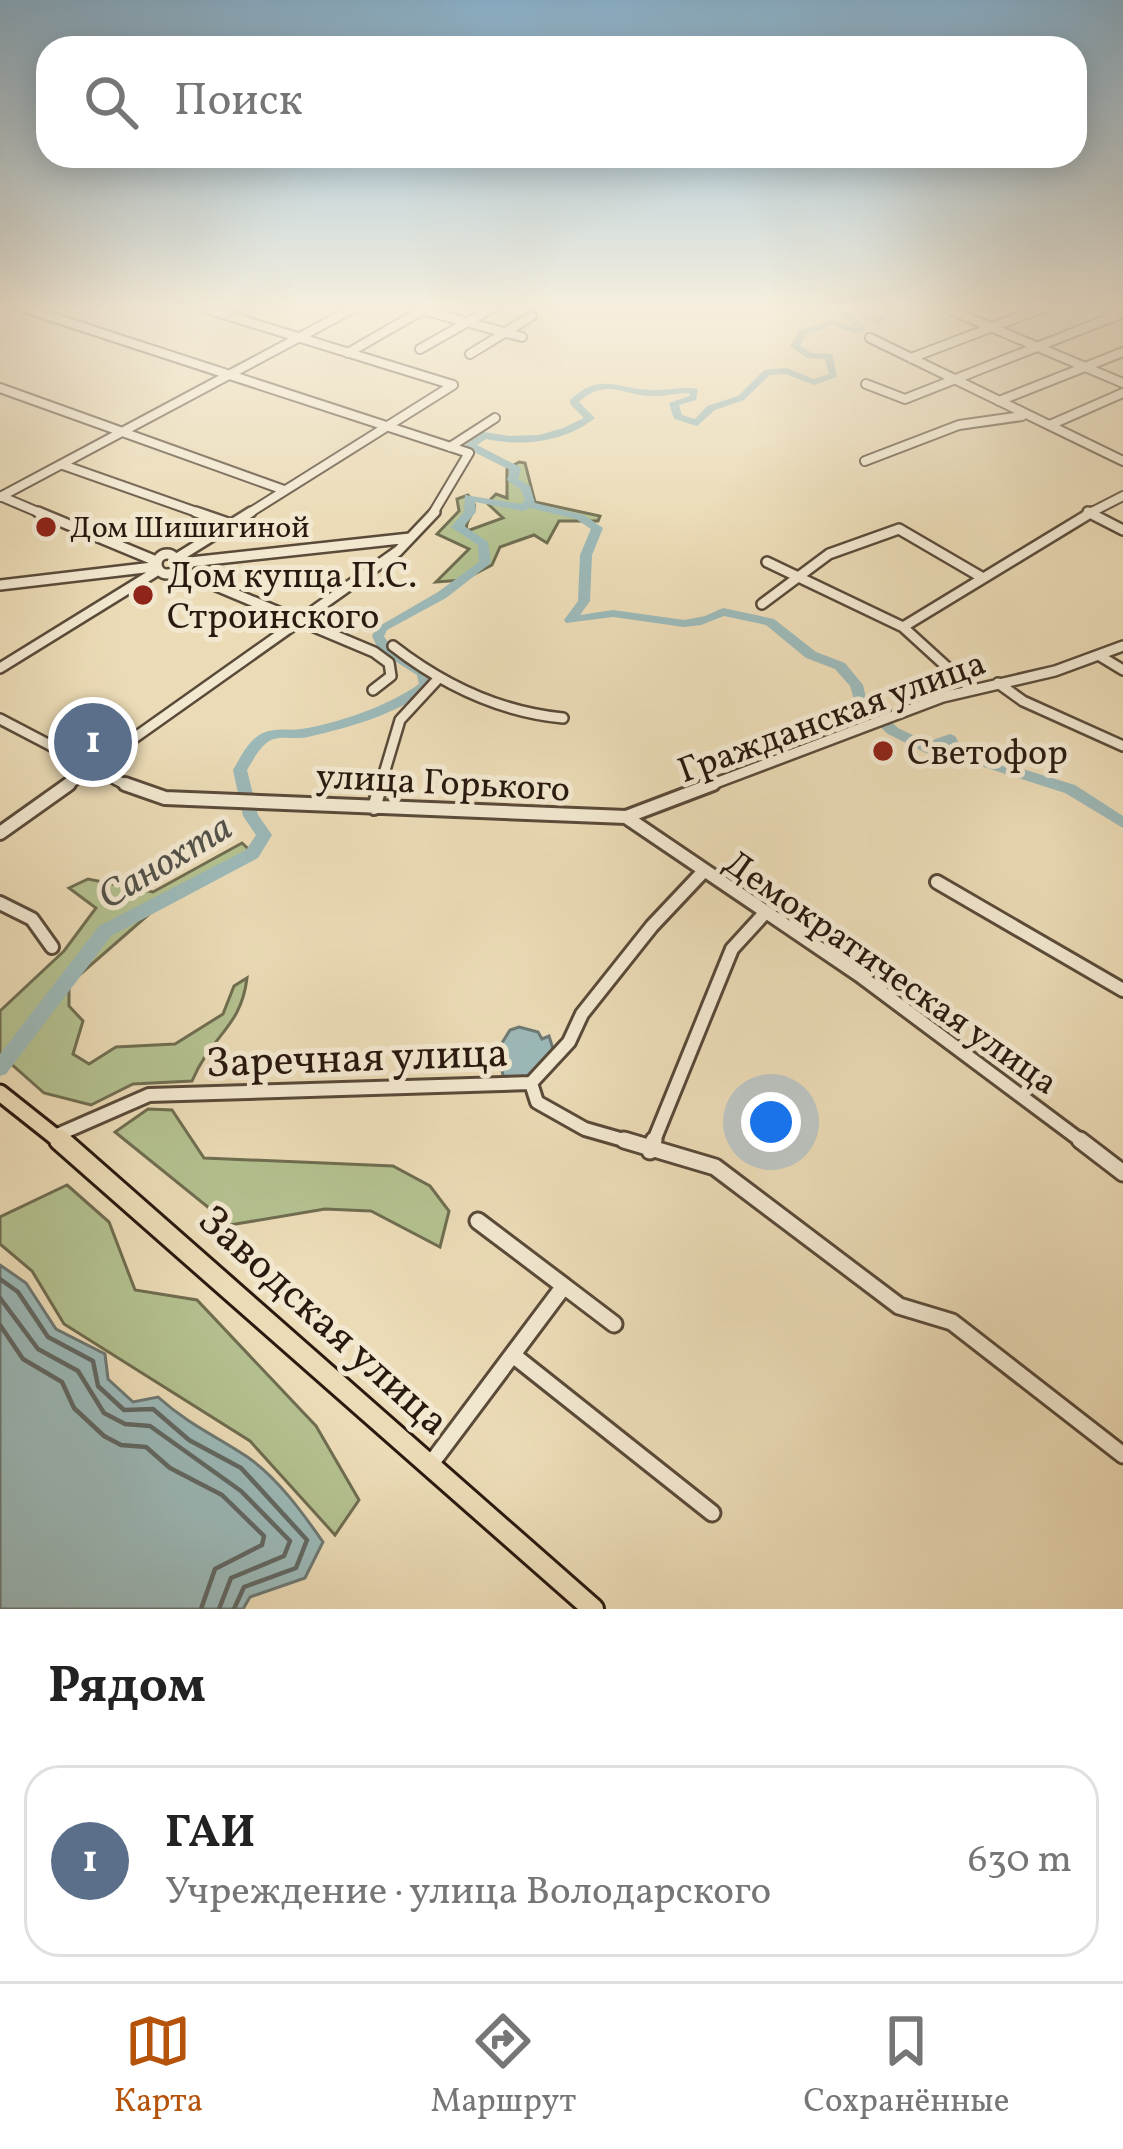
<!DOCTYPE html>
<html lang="ru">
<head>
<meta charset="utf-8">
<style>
  body { margin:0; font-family:Vollkorn,serif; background:#f6f6f6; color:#222 }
  .you { position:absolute; left:771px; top:1122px; width:42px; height:42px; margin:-30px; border:9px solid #fff; border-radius:50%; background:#1a73e8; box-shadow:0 0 0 18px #1a73e833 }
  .badge { display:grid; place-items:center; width:78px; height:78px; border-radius:50%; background:#b45309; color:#fff; font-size:39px; font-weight:700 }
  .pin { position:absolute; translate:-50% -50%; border:6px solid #fff; box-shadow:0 3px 12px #0006 }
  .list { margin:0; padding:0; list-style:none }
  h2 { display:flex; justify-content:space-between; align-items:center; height:156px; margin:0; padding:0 48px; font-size:51px }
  h2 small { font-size:39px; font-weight:400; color:#767676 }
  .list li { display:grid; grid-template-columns:78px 1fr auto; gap:36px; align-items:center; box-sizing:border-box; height:192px; margin:0 24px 24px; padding:0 24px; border:3px solid #e0e0e0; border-radius:36px }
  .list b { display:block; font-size:45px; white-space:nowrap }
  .list p { margin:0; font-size:39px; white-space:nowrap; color:#767676 }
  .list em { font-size:39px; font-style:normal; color:#767676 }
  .icon { flex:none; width:66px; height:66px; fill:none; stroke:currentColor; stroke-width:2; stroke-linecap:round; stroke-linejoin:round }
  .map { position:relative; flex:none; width:1123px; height:1609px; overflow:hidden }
  .search { position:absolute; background:#fff; box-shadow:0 6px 30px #0003; left:36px; right:36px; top:36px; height:132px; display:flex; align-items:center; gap:30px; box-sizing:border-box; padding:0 42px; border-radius:36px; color:#767676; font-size:45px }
  .sheet { height:372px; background:#fff }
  nav { display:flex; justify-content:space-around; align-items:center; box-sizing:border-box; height:168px; border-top:3px solid #e0e0e0; background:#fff; font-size:33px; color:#767676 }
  nav a { display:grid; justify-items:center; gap:6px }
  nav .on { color:#b45309 }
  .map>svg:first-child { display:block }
  .green { fill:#b4c190; stroke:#6f6d50; stroke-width:3 }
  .water { fill:#9cb9b8; stroke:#6e7974; stroke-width:3 }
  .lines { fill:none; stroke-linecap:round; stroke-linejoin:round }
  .shore { stroke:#636964; stroke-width:4.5 }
  .river { fill:#9cb9b8; fill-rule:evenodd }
  .minor-far3-casing { stroke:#5a4a39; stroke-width:12 }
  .minor-far2-casing { stroke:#5a4a39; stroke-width:14 }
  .minor-far1-casing { stroke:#5a4a39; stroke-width:18 }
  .minor-casing { stroke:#5a4a39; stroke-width:21 }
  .major-far1-casing { stroke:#2a190f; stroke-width:21 }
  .major-casing { stroke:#2a190f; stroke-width:26 }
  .minor-far3 { stroke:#f2e8d0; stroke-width:8 }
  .minor-far2 { stroke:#f2e8d0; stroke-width:9 }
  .minor-far1 { stroke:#f2e8d0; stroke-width:12 }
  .minor { stroke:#f2e8d0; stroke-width:15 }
  .major-far1 { stroke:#ebdbb6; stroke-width:15 }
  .major { stroke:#ebdbb6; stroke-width:20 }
  .poi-dot { fill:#8f2418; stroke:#f2e8d0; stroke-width:4.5 }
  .labels { text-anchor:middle; stroke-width:10; stroke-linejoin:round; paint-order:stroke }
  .far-poi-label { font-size:30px; fill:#2a190f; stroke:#f2e8d0; text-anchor:start }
  .poi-label { font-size:36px; fill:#2a190f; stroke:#f2e8d0; text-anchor:start }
  .street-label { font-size:36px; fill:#2a190f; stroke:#f2e8d0 }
  .water-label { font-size:39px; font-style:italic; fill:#52514a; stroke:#f2e8d0 }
  .near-street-label { font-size:42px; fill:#2a190f; stroke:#f2e8d0 }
</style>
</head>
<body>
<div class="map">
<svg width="1123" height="1609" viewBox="0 0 1123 1609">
  <rect width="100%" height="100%" fill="#ebdbb6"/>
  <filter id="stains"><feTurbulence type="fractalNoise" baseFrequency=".00167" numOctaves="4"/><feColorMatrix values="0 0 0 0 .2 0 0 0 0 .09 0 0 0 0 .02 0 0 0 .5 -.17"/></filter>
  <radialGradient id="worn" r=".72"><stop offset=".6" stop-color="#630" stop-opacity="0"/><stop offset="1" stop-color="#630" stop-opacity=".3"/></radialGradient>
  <!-- green -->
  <path class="green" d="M519,462L525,463L535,502L600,516L598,521H559L547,543L534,535L500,547L492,565L463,580L436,582L469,549L437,534L459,511L457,499L468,495C485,511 463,516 467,531L503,518L487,503L496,494L507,498V469Z
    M242,843L256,856L156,908L69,984V1006L83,1021L73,1054L89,1064L116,1047L175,1044L223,1014L234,986L247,978C241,1028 212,1034 192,1081L133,1084L91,1105L44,1093L0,1054V1011L64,951L96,908L69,888L88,879L153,892Z
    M148,1109L172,1110L204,1158L393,1166L430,1186L449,1211L440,1247L371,1211L325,1209L230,1225L115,1132Z
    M67,1185L109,1222L135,1290L197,1300L316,1426L359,1500L335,1535L250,1441L64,1324L32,1271L0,1244V1217Z"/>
  <!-- water -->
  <path class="water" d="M519,1027L538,1032L542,1039L549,1036L553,1049L531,1078L503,1076L500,1057L505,1052L500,1046L510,1030Z
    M0,1265L26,1283L56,1329L105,1354L108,1379L133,1402L158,1397C188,1424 214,1435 246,1456C277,1477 302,1512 323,1542L305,1578L250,1597L243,1609H0Z"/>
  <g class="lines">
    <!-- shore -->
    <path class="shore" d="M0,1279L18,1292L48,1337L93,1361L98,1386L124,1410L153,1409L189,1440L241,1468L307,1540L296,1568L244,1587L234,1609
      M0,1298L38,1349L78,1371L104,1413L125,1424L150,1426L241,1491L290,1541L284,1556L231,1578L219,1609
      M0,1325L23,1359L62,1382L74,1408L104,1436L121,1445L146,1447L170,1468L222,1495L264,1536L262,1545L215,1569L201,1609"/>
    <!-- river -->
    <path class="river" d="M835,306H845L844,308L865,327V331L855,334L833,325L806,335L800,345L812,353L832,354L837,377L814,385L786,374L770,375L744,400L715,410L697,426L674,419L669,403L689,396L690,393C675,393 662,397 648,396C619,393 604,379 579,402L595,418C565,442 523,447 486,439L477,445L520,467L521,469L518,479L530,486L535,503L584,515L603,528L592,555L590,601L580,615L613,610L684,620L705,616L723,608L774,619L816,652L845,663L863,685L866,698L898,728L927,742L950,734L955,736L963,751L1075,785L1123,816V828L1065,793L953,757L946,746L926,753L888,734L855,703L850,686L835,669L806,658L766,625L724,616L701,625L684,627L613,617L566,623L564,620L578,601L580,555L591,529L576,519L530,508L523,511L475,502L476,512L464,526L488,542L491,563L446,598L387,630L384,636C396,659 426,659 433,685L431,688C395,715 350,727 308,737C296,740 281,735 271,740C260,746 253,760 247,770L258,815L272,835L258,858L111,936L6,1074L0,1076V1054L99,926L246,850L256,835L243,816L233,770C241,757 248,740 263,733C276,727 288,731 301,729C337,724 390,705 419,684L417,675L379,651L372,636L376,628L438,592L479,562L478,545L451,527L464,512L465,495L521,504L525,500L521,490L507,480L510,470L466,448V444L484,432L510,436L539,435L563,428L584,418L570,404V400C600,372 615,388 650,390C667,391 682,386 698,389L696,400L679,405L682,415L695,419L707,406L738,396L764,370L787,368L814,379L829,374L825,359L807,358L790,346L799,331L833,319L856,328L835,309Z
      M853,306H861L870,316L877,318C887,307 901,305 915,306L890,314L879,324L864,320Z"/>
    <defs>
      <path id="minor-far3" d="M18,306L469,453L432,515
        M197,306L453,385
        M941,306L1123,383
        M1096,306L1120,314
        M422,310L522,337
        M870,338L1123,461
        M420,349L496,306
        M348,353L428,307
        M470,354L532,316
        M911,358L1048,306
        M866,384L905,399L1123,313
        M0,388L284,490
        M999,401L1123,352
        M1050,425L1123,393
        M450,447L495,418
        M865,461L959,425L1022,416
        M63,465L205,515
        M0,496L45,515
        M0,497L358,306
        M1088,512L1094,515
        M246,515L453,385
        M1086,515L1123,496"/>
      <path id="minor-far2" d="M38,512L156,561
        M196,512L231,524
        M1088,512L1123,530
        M157 564a10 10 0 1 1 20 0a10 10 0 1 1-20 0Z
        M177,558L251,512
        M767,562L903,627L971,689
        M181,563L410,538
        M176,569L374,652L389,663L391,676L373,690
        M0,585L153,567
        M762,604L829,554L899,529L983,578
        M903,627L1092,512
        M393,646C442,684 500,712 563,718
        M1100,656L1123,670
        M0,668L157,571
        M998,683L1023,701L1123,746
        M0,719L130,787
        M65,787L398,551L435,512
        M380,787L400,720L437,680
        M705,787L943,697L1055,671L1123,646"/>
      <path id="minor-far1" d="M125,784L165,798L626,817L713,784
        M374,808L381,784
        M626,817L859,975L1084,1143
        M0,833L69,784
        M937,882L1123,990
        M0,903L32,919L52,947
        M531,1083L537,1102L585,1129L634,1143
        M531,1083L569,1042L582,1014L652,926L702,873
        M55,1136L149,1095L531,1083
        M653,1143L732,949L764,914"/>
      <path id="minor" d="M624,1140L715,1167L899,1306L952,1322L1123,1455
        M1080,1140L1123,1173
        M650,1151L654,1140
        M564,1286L614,1324
        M513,1355L712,1513
        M430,1465L564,1286L478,1221"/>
      <path id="major-far1" d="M0,1093L63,1143"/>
      <path id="major" d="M60,1140L593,1609"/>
    </defs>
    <!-- minor-far3 casing -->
    <use href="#minor-far3" class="minor-far3-casing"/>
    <!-- minor-far2 casing -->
    <use href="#minor-far2" class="minor-far2-casing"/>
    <!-- minor-far1 casing -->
    <use href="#minor-far1" class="minor-far1-casing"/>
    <!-- minor casing -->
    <use href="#minor" class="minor-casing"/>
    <!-- major-far1 casing -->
    <use href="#major-far1" class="major-far1-casing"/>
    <!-- major casing -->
    <use href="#major" class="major-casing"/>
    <!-- minor-far3 -->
    <use href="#minor-far3" class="minor-far3"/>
    <!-- minor-far2 -->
    <use href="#minor-far2" class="minor-far2"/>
    <!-- minor-far1 -->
    <use href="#minor-far1" class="minor-far1"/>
    <!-- minor -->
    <use href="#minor" class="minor"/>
    <!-- major-far1 -->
    <use href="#major-far1" class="major-far1"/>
    <!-- major -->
    <use href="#major" class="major"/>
  </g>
  <!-- sky -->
  <linearGradient id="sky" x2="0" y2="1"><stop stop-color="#89b6d5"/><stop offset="0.58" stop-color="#f6efde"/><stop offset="1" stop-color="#f6efde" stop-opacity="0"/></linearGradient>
  <rect width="1123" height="531" fill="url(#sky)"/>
  <!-- markers -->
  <g class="poi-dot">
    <circle cx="46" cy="527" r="12"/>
    <circle cx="143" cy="595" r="12"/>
    <circle cx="883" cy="751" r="12"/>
  </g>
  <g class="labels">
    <!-- far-poi labels -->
    <g class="far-poi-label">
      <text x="70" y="537">Дом Шишигиной</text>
    </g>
    <!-- poi labels -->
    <g class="poi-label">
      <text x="167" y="587">Дом купца П.С.<tspan x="167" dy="41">Строинского</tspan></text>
      <text x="907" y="764">Светофор</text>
    </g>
    <!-- street labels -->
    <g class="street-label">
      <text transform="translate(831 715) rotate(-20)" y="13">Гражданская улица</text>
      <text transform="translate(443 781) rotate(3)" y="13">улица Горького</text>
      <text transform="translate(892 971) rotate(35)" y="13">Демократическая улица</text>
    </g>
    <!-- water labels -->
    <g class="water-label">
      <text transform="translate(164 860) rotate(-31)" y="14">Санохта</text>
    </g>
    <!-- near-street labels -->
    <g class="near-street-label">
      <text transform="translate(357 1056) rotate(-2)" y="15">Заречная улица</text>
      <text transform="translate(325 1319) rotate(42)" y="15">Заводская улица</text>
    </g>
  </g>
  <rect width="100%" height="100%" filter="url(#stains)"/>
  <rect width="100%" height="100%" fill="url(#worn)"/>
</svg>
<div class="you"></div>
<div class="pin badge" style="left:93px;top:742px;background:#5c6f8a">1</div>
<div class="search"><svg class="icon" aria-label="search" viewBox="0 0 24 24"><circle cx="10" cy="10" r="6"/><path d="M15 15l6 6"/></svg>Поиск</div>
</div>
<section class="sheet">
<h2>Рядом<small></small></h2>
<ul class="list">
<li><span class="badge" style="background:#5c6f8a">1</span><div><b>ГАИ</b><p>Учреждение · улица Володарского</p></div><em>630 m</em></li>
</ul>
</section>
<nav>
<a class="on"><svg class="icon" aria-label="map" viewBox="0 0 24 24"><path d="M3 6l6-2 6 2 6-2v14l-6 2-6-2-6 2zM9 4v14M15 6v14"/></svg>Карта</a>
<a><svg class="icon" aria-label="directions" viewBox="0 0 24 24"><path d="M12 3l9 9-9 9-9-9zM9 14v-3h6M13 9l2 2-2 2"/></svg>Маршрут</a>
<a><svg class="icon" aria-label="saved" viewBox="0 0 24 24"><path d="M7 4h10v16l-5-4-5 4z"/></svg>Сохранённые</a>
</nav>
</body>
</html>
